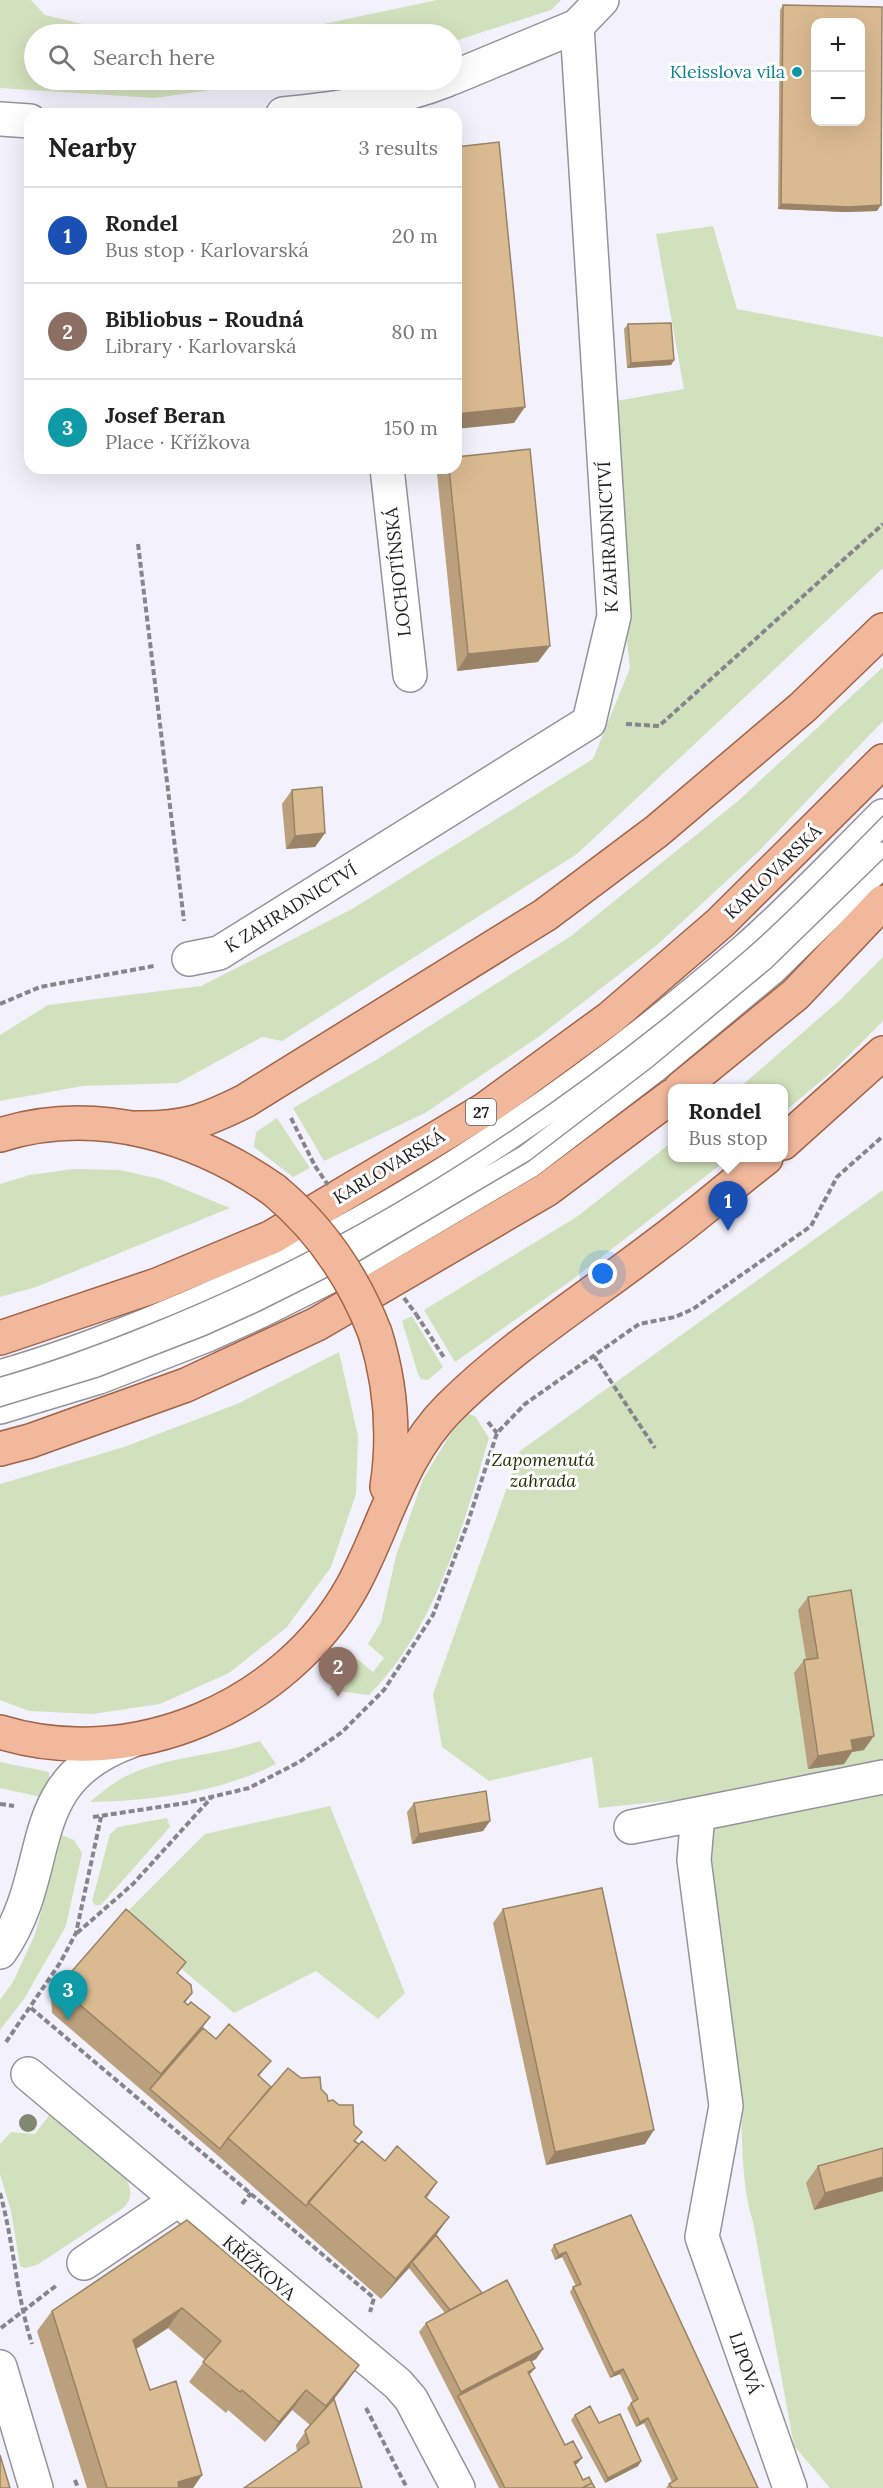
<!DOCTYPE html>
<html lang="en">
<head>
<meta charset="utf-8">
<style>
  body { margin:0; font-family:Lora,serif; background:#f6f6f6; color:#222 }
  .controls { position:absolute; right:18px; top:18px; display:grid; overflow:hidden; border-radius:12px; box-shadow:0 6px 24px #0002 }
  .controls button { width:54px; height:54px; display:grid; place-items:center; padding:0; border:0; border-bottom:2px solid #e0e0e0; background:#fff; color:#222; font:30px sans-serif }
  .you { position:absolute; left:603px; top:1274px; width:21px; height:21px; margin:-15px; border:4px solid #fff; border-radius:50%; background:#1a73e8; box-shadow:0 0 0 9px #1a73e833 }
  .badge { display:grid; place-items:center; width:39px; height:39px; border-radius:50%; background:#db2777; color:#fff; font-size:20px; font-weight:700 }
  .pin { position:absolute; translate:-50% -50px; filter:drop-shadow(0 2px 3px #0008) }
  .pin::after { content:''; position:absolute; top:32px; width:21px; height:18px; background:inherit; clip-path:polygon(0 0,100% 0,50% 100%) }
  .popup { position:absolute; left:668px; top:1084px; width:120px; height:78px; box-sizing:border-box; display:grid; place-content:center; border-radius:12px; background:#fff; filter:drop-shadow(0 2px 4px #0005); font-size:20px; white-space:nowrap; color:#767676 }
  .popup b { font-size:22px; color:#222 }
  .popup::after { content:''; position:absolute; left:50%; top:100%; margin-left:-12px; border:12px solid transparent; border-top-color:#fff }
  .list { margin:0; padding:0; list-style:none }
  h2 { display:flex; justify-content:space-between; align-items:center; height:78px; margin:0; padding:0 24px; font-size:26px }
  h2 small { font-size:20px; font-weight:400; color:#767676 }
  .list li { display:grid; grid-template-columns:39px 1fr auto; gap:18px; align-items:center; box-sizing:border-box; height:96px; padding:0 24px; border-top:2px solid #e0e0e0 }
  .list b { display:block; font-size:22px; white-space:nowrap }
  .list p { margin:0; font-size:20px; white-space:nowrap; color:#767676 }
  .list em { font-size:20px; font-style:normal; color:#767676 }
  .icon { flex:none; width:33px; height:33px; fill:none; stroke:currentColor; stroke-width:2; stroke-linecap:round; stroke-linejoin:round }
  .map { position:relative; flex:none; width:883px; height:2488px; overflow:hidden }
  .search { position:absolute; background:#fff; box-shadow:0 6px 24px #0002; left:24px; top:24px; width:438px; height:66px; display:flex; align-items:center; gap:15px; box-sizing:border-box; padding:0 21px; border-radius:33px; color:#767676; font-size:22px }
  .panel { position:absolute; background:#fff; box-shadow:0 6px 24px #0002; left:24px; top:108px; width:438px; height:366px; border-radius:18px }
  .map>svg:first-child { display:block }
  .green { fill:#d2e1bd }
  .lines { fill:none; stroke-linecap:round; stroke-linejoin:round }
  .minor-casing { stroke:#94939d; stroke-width:36 }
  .major-casing { stroke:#a26346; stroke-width:36 }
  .path { stroke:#85858b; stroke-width:4; stroke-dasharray:6 3; stroke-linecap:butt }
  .minor { stroke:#fff; stroke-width:33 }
  .major { stroke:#f1b89c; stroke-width:33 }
  .tram { stroke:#919097; stroke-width:1.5 }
  .major-bridge-casing { stroke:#a26346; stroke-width:36; stroke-linecap:butt }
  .path-bridge { stroke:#85858b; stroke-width:4; stroke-dasharray:6 3; stroke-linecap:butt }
  .major-bridge { stroke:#f1b89c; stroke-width:33 }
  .tree { fill:#808871 }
  .wall { fill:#bba07d }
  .shaded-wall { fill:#998266 }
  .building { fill:#daba91; stroke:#998266; stroke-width:1.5; fill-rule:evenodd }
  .culture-dot { fill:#0f9aa8; stroke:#fff; stroke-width:2 }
  .labels { text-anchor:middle; stroke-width:6; stroke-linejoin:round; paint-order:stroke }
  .shield { fill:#fff; stroke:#626264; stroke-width:1.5 }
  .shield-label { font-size:16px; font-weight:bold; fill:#1f1f22 }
  .culture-label { font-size:18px; fill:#0d838f; stroke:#fff; text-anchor:end }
  .street-label { font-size:18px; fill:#1f1f22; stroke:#fff }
  .park-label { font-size:18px; font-style:italic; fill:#223200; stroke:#fff }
</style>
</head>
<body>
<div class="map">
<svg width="883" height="2488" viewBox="0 0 883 2488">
  <rect width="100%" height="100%" fill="#f3f2fc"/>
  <!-- green -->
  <path class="green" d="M0,0H31L45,15L125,34H34V80H283L154,98L0,88Z
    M437,0H561L551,10L452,42V34H197L295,30Z
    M713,226L737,309L883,337V568L577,854L282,1041L262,1037L178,1083L83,1086L0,1101V1035L48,1005L201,986L352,909L593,759L630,668L600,404L684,389L656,234Z
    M883,667V721L758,852L657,945L537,1038L425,1113L324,1161L293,1108L376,1060L571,936L738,801Z
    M883,957V1021L833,1071L784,1112L783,1088H739L840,1000Z
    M277,1118L310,1168L293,1177L254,1147L256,1132Z
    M672,1142V1158H729L572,1280L455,1362L424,1310L578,1216Z
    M73,1169L120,1170L160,1179L230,1208L36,1287L0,1297V1184L30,1175Z
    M883,1190V2488H830L794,2446L753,2222C739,2177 744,2129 739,2082C729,1987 711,1893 703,1797L599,1808L592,1757L489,1781L442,1747L433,1694L520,1451Z
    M412,1316L443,1367L428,1380L421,1379L418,1374L402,1321Z
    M339,1352L358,1436L356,1494L331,1567L287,1627L229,1673L160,1704L92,1714L29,1711L0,1700V1484L124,1447L237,1404Z
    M468,1414L475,1416L489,1438C463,1526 436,1628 369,1695L329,1690L357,1659L373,1672L384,1658L368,1644L381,1622L396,1556L423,1479L451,1433Z
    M260,1741L276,1764C220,1792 153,1801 90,1802C103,1791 117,1779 133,1773C173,1756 218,1755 260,1741Z
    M0,1762L49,1772L50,1781L41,1797L0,1788Z
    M330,1806L405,1993L378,2019L316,1971L234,2013L121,1918L205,1834Z
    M167,1818L170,1827L101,1905H95L92,1901L110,1834L118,1827Z
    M62,1835L74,1840L82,1853L66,1926L24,1999L0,2030V2000L13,1982L35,1934Z
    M50,2114L127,2180C132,2191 132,2201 122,2209L37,2265L25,2268L20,2266L11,2211L0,2174V2144L11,2132L35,2134Z"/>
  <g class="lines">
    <defs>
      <path id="minor" d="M452,78L577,26L602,0
        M283,114C340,108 394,101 447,80
        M0,119L30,121
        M387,468L410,675
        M189,959L219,953L589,722L614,616L577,26
        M0,1377C49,1363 98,1345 145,1326C367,1238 567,1105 746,950C794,908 838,861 883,816
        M0,1407L99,1377L207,1335L260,1311L356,1263L529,1161L652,1067L771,968L883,859
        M631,1827L698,1814
        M0,1952C58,1869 17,1782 131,1741
        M28,2074L398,2384L411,2399L458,2488
        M84,2263L178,2200
        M0,2367L36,2488
        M790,2488L702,2237L726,2106L694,1860L698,1814L883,1777"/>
      <path id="major" d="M681,1088L796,994L883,902
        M136,1128C183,1129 203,1122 245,1101L545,915L657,831L803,707L883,630
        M0,1135C95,1105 196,1135 274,1190
        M783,1143L883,1053
        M375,1333C391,1384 395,1434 387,1487
        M0,1338L157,1285L272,1237L484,1110L610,1018L720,923L883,761
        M0,1449L30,1441L186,1385L317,1324L546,1190L672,1096
        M0,1732C133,1773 285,1707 352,1587C385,1527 399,1458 449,1408C511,1346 588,1298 658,1244C695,1217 730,1186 766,1158"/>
    </defs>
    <!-- minor casing -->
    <use href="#minor" class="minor-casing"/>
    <!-- major casing -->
    <use href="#major" class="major-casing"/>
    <!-- path -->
    <path class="path" d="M138,544L184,921
      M626,724L659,726L883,524
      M0,1004L40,987L154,966
      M291,1118L315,1166
      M416,1314L445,1359
      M594,1356L655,1448
      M488,1422L497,1433
      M0,1804L14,1806
      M93,1817L186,1803L249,1788L299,1762L342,1732L384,1690L433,1615L467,1525L497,1433L525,1404L639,1324L675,1317L693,1309L811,1226L837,1177L883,1136
      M77,1933L133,1884L211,1798
      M31,2008L374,2298L370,2312
      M6,2042L60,1963L76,1933L101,1817
      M0,2193C14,2243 16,2295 32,2344
      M242,2204L251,2193
      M1,2328L57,2285
      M366,2408L407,2488
      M75,2480L78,2488"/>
    <!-- minor -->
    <use href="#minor" class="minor"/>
    <!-- major -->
    <use href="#major" class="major"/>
    <!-- tram -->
    <path class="tram" d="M0,1377C49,1363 98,1345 145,1326C367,1238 567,1105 746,950C794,908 838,861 883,816
      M0,1407L99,1377L207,1335L260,1311L356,1263L529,1161L652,1067L771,968L883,859"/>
    <defs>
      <path id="major-bridge" d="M274,1190C321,1229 353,1276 375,1333"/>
    </defs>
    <!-- major-bridge casing -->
    <use href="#major-bridge" class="major-bridge-casing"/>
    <!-- path-bridge -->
    <path class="path-bridge" d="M315,1166L328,1185
      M404,1298L416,1314"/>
    <!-- major-bridge -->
    <use href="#major-bridge" class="major-bridge"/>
  </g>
  <!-- trees -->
  <circle class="tree" cx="28" cy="2123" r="9"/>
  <!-- wall -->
  <path class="wall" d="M783,5L877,211L845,212L778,209L780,10Z
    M28,235L30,270L25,271L24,241Z
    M628,324L674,360L671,365L627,368L624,329Z
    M441,468H456L538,662L457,671L437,474Z
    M292,790L325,833L315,847L286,849L282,804Z
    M808,1597L864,1750L852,1752L844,1764L808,1769L794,1673L804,1660L806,1659L798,1610Z
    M414,1803L490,1821L483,1831L412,1844L407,1812Z
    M503,1909L645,2144L546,2165L493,1923Z
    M178,1974L192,1993L185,2003L210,2017L199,2032L216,2039L267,2066L259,2076L271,2087L301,2078L321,2089L328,2101L362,2132L355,2141L359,2144L385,2161L437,2182L427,2198L449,2217L436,2235L482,2293L543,2349L536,2359L531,2362L535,2368L531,2373L529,2374L565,2445L578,2463L575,2465L583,2480L595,2488H499L419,2332L426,2323L445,2313L409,2268L381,2299L216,2154L52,2013L51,1998L66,1978Z
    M883,2148V2191L814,2210L806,2183L818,2166Z
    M631,2215L758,2488H666L669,2484L672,2482L644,2423L636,2427L627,2408L631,2403L633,2402L620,2374L610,2378L570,2292L573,2287L576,2286L562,2257L555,2260L551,2250L554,2245Z
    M187,2220L359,2365L334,2399L362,2488L297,2451L296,2445L310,2425L292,2410L265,2442L228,2410L226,2413L189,2382L205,2360L168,2328L136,2349L150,2390L202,2475L193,2488H87L37,2331L52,2311Z
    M575,2415L599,2423L641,2461L638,2466L605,2483L571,2420Z"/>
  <!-- shaded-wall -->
  <path class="shaded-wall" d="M781,204L881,205L877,211L845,212L778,209Z
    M29,265H30V270L25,271Z
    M674,360L671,365L627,368L631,363Z
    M525,407L514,423L456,429V414Z
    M550,646L538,662L457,671L468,654Z
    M325,833L315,847L286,849L295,836Z
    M874,1736L864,1750L852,1752L844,1764L808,1769L818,1756L851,1740Z
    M490,1821L483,1831L412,1844L419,1834Z
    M210,2017L196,2037L150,2089L161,2074Z
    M654,2130L645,2144L546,2165L555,2152Z
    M883,2177V2191L814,2210L825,2193Z
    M449,2217L435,2237L412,2262L409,2268L381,2299L396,2279Z
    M566,2252L562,2257L555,2260L559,2255Z
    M182,2308L168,2328L119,2360L133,2340Z
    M543,2349L536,2359L460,2399L458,2396L455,2401L461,2392Z
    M359,2365L345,2385L312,2427L326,2406Z
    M535,2368L531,2373L524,2377L528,2372Z
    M623,2369L620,2374L610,2378L614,2373Z
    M306,2390L292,2410L265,2442L279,2422Z
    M648,2418L644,2423L636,2427L640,2422Z
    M582,2458L578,2463L570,2467L574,2462Z
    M641,2461L638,2466L605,2483L608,2478Z
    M202,2475L193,2488H174L178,2482Z"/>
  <!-- building -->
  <path class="building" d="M783,5L882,7L881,205L849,207L781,204ZM816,22H861V122H816Z
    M499,142L525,407L456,414V147Z
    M28,235H30V265H29Z
    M671,323L674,360L631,363L628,324Z
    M530,449L550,646L468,654L449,468H456V457Z
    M322,787L325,833L295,836L292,790Z
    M851,1590L874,1736L851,1740L853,1750L818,1756L804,1660L818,1658L808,1597Z
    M486,1791L490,1821L419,1834L414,1803Z
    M602,1888L654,2130L555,2152L503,1909Z
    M126,1909L186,1962L177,1973L191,1985L192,1993L184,2002L188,2005L191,2002L210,2017L161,2074L66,1993V1978Z
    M229,2024L271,2061L258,2075L271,2087L228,2138L220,2149L150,2089L203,2028L216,2039Z
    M288,2068L301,2078L320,2077L321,2089L327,2095L328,2101L333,2100L339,2105H353L354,2125L362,2132L354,2141L359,2144L306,2206L228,2138Z
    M362,2141L385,2161L397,2146L437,2182L425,2197L449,2217L396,2279L308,2202Z
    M883,2148V2177L825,2193L818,2166Z
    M631,2215L758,2488H672L669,2484L677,2479L648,2418L640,2422L631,2403L638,2399L623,2369L614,2373L573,2287L581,2284L566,2252L559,2255L554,2245Z
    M187,2220L359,2365L326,2406L306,2390L279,2422L242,2390L240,2392L203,2362L221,2341L182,2308L133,2340L150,2390L176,2381L202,2475L178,2482L179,2488H107L52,2311Z
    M436,2235L482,2293L450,2310L412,2262Z
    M507,2280L543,2349L461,2392L426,2323Z
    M530,2359L535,2368L528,2372L565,2445L573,2441L582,2458L574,2462L583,2480L589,2477L592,2483L582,2488H505L458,2396Z
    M334,2399L362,2488H244L309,2443L305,2431Z
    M590,2406L599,2423L620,2414L641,2461L608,2478L575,2415Z
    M0,2455L10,2488H0Z
    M592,2483L595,2488H582Z"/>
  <!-- markers -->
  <circle class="culture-dot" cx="797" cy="72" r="6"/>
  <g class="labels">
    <!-- shield labels -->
    <rect class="shield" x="466" y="1099" width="30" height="26" rx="4.5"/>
    <g class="shield-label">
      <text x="481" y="1118">27</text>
    </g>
    <!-- culture labels -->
    <g class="culture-label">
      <text x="785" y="78">Kleisslova vila</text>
    </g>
    <!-- street labels -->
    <g class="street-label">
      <text transform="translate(608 537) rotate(-93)" y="6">K ZAHRADNICTVÍ</text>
      <text transform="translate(398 572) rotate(-96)" y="6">LOCHOTÍNSKÁ</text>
      <text transform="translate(773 872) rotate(-44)" y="6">KARLOVARSKÁ</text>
      <text transform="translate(291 908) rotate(-32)" y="6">K ZAHRADNICTVÍ</text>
      <text transform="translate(389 1167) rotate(-31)" y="6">KARLOVARSKÁ</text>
      <text transform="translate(259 2268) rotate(40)" y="6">KŘÍŽKOVA</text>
      <text transform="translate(745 2363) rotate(71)" y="6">LIPOVÁ</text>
    </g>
    <!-- park labels -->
    <g class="park-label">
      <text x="543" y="1466">Zapomenutá<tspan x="543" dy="21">zahrada</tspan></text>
    </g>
  </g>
</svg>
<div class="controls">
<button>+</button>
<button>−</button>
</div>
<div class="you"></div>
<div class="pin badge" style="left:728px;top:1231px;background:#1a4fb4">1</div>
<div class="popup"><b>Rondel</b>Bus stop</div>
<div class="pin badge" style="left:338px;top:1697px;background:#8d6e63">2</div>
<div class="pin badge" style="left:68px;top:2020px;background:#0f9aa8">3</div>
<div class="search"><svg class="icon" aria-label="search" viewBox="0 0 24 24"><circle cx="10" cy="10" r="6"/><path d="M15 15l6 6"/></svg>Search here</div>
<section class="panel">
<h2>Nearby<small>3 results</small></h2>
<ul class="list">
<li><span class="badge" style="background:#1a4fb4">1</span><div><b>Rondel</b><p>Bus stop · Karlovarská</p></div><em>20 m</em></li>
<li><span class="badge" style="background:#8d6e63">2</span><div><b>Bibliobus - Roudná</b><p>Library · Karlovarská</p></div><em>80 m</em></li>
<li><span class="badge" style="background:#0f9aa8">3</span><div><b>Josef Beran</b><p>Place · Křížkova</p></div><em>150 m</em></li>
</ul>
</section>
</div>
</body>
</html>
